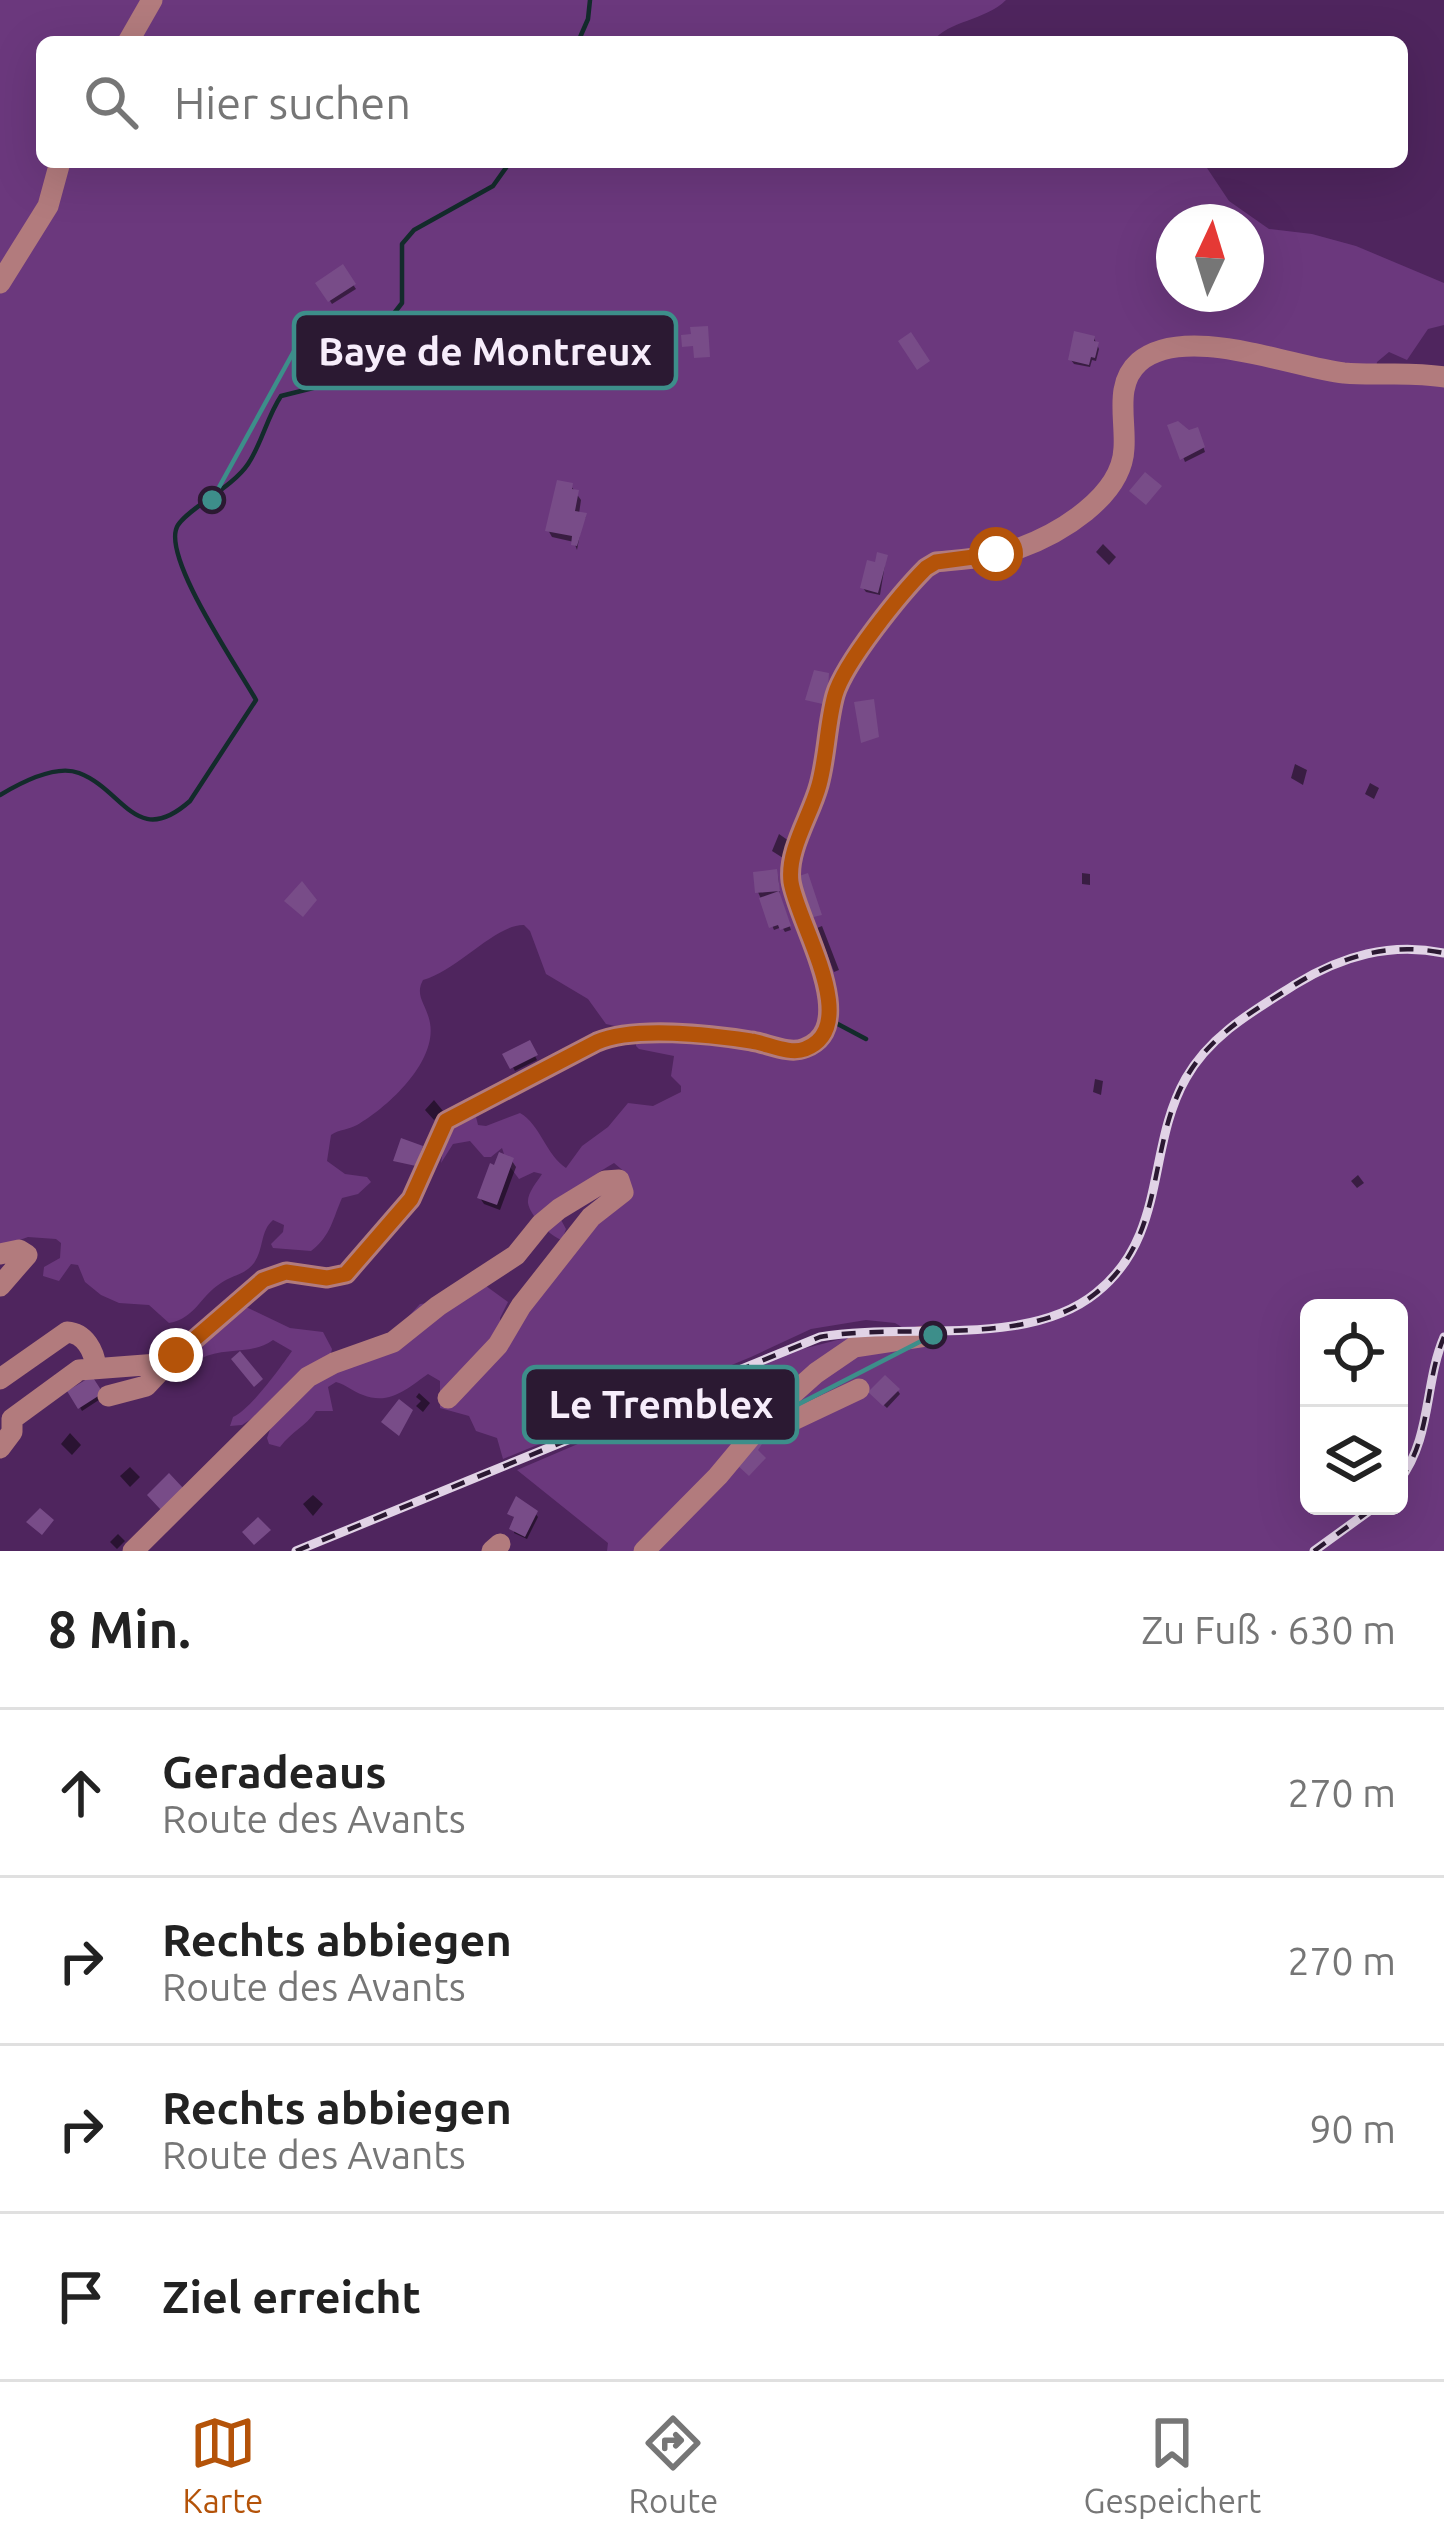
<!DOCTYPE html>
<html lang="de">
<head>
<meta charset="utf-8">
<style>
  body { margin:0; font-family:Ubuntu,sans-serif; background:#f6f6f6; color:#222 }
  .controls { position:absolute; right:36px; bottom:36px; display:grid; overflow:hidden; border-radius:18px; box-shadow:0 12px 48px #0002 }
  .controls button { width:108px; height:108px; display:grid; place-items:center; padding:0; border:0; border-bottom:3px solid #e0e0e0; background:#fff; color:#222; font:60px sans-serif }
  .compass { position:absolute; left:1156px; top:204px; width:108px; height:108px; border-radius:50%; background:#fff; box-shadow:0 12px 48px #0002; rotate:4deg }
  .stop { position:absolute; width:36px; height:36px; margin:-27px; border:9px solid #b45309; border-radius:50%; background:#fff }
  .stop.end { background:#b45309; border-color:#fff; box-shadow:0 3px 12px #0008 }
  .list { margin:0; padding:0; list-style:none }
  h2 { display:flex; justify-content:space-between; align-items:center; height:156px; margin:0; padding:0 48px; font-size:51px }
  h2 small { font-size:39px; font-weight:400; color:#767676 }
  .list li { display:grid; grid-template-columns:78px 1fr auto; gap:36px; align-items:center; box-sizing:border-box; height:168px; padding:0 48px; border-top:3px solid #e0e0e0 }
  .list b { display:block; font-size:45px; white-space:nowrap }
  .list p { margin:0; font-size:39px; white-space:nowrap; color:#767676 }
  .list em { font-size:39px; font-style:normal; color:#767676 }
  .icon { flex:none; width:66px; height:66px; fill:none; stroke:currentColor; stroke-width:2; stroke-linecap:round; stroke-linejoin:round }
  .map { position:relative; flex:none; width:1444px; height:1551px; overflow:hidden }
  .search { position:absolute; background:#fff; box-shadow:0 12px 48px #0002; left:36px; right:36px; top:36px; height:132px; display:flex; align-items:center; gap:30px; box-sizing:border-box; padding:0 42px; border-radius:18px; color:#767676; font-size:45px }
  .sheet { height:828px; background:#fff }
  nav { display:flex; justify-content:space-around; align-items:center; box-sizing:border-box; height:168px; border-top:3px solid #e0e0e0; background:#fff; font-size:33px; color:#767676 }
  nav a { display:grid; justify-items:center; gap:6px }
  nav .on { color:#b45309 }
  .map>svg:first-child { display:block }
  .green { fill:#6b387d; fill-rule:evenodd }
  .shadow { fill:#0007 }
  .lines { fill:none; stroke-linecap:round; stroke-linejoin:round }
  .stream { stroke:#132b2b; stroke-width:4.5 }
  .building { fill:#784c88 }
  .minor { stroke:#b27b7d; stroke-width:21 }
  .rail-casing { stroke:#e1d3e6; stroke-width:9 }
  .rail { stroke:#2b1932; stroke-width:4.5; stroke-dasharray:14; stroke-linecap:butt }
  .route { stroke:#b45309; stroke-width:15 }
  .leader { fill:none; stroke:#3d8e8a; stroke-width:4.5 }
  .callout-dot { fill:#3d8e8a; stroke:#2b1932; stroke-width:4.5 }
  .callout { fill:#2b1932; stroke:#3d8e8a; stroke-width:4.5 }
  .callout-label { font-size:39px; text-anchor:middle; font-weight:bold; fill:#f7edfb }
</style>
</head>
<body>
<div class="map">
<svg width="1444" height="1551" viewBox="0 0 1444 1551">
  <rect width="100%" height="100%" fill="#4f255e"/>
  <!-- green -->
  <path class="green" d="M0,0H1006C985,21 949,20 932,42H42V162H1203L1229,201L1269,229L1312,234L1356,246L1444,283V325L1428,329L1407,360L1389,352L1377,362L1376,369L1444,378V1551H607L608,1543L517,1470L795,1351L845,1338L912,1333L895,1323L866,1320L811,1329L751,1357L503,1459L497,1438L476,1431L469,1416L440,1408V1381L428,1374C409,1387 390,1406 363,1395C352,1391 347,1385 336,1382L328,1387L333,1411H316C305,1427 292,1431 280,1447L269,1444L267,1438L272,1424L260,1413L242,1425L230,1426L233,1417C251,1409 280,1368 292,1351L273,1340C251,1356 225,1346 200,1359L195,1356V1349L244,1306L290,1328L323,1332L332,1349L329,1362L398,1328L420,1304L452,1301L486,1286L508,1302L500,1318L502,1338L626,1173L614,1163L599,1172L560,1218L566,1229L562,1240C551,1237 530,1216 528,1203C527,1193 537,1182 542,1174L534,1172L519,1179L507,1163L502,1148L491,1157H484L470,1141L453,1144L441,1163L446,1131L476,1117L478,1125L486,1126L520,1113C540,1124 546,1155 566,1168L582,1146L608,1127L628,1103L653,1106L681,1092V1086L671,1076L674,1056L639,1049L636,1046L637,1031L606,1024L588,999L546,974L530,931L524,925C496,924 458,970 423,980C414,996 427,1005 430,1023C437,1062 388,1107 357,1125C348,1130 340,1129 331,1135L327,1161L345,1174L367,1177L371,1182L358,1194L342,1198C333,1218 331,1236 311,1251L273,1248L271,1244L283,1232L284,1225L273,1220C260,1231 264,1249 254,1263C245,1275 232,1275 221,1283C199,1297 196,1318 169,1323L149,1305L119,1303L101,1295L85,1282L78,1265L71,1264L59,1281L43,1276L44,1267L60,1258L61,1243L56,1239L28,1237L0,1247ZM1174,222H1246V294H1174ZM1309,1308H1399V1506H1309Z"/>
  <!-- shadow -->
  <path class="shadow" d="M342,268L356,289L332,304L319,284Z
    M1094,338L1099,349L1096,361L1092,360L1090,367L1074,364L1071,360Z
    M1171,427L1199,434L1205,452L1185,462Z
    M571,486L581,500L579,514L586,518H583L577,550L574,542L552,537L548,530Z
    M1103,544L1116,557L1109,565L1096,552Z
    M886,558L880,595L866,592L863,588L877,566Z
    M1295,764L1307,770L1303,785L1291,778Z
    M1370,783L1379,788L1374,799L1365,794Z
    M779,834L789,841L783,858L772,851Z
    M1082,873L1090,874V885L1082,884Z
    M778,876L780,898L791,930L785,932L782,927L774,930L758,892Z
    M822,926L839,970L834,972L817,928Z
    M529,1044L537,1060L515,1071L507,1056Z
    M1095,1079L1103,1081L1101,1095L1093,1092Z
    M434,1100L443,1111L434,1120L425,1110Z
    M512,1161L516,1167L500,1210L484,1204L480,1198Z
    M1358,1175L1364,1183L1357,1188L1351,1181Z
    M91,1380L102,1398L82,1411L71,1392Z
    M898,1391L900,1394L887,1408L874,1396Z
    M419,1393L430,1403L423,1412L416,1406L421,1401L416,1397Z
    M70,1433L81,1445L72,1455L61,1444Z
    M130,1467L140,1477L130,1487L120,1476Z
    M313,1495L323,1504L313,1516L303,1504Z
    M535,1513L538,1517L527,1539L514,1533L517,1520L511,1514Z
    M118,1534L125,1541L117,1549L110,1542Z"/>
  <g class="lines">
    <!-- stream -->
    <path class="stream" d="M578,42L588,19L590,0
      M0,795C20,783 56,764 79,773C124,790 136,849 190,801L256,700C239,669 159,554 178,525C190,507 232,488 248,464C262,443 267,417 281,396L321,386L357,361L402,303V244L414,230L493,186L510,162
      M834,1022L866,1039"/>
  </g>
  <!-- building -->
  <path class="building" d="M343,264L356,284L328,302L315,283Z
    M708,326L710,357L694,358L693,346L682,347L681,335L691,334L690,327Z
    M1074,331L1095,336L1094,341L1099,342L1095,358L1091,357L1089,365L1068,360Z
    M911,332L930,361L917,370L898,341Z
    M1178,421L1189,430L1198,427L1205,447L1180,460L1167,425Z
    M1145,472L1162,486L1146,505L1129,491Z
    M557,480L573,483L572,489L579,490L575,511L587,513L577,546L571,545L572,536L545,531Z
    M877,552L888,555L878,593L860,588L867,560L875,562Z
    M814,670L829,673L827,705L805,700Z
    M874,699L879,737L861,743L854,702Z
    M777,869L780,891L755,893L753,872Z
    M808,873L822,915L809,918L796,877Z
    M302,881L317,900L303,917L284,901Z
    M779,891L791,926L780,930L778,925L769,928L759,898Z
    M530,1040L538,1055L510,1069L502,1054Z
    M401,1138L423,1146L416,1166L393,1161Z
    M499,1152L514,1158L497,1205L477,1198L490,1163L494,1165Z
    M240,1351L263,1379L254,1387L231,1359Z
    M885,1375L900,1389L883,1406L868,1392Z
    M92,1376L103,1393L78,1409L67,1391Z
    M399,1399L413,1410L399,1436L381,1422Z
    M758,1441L762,1444L758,1450L766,1458L749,1476L736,1464Z
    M169,1473L183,1488L161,1510L147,1495Z
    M516,1496L538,1511L525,1537L509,1529L514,1517L507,1514Z
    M40,1508L54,1520L42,1535L26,1522Z
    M258,1517L271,1530L254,1545L242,1532Z"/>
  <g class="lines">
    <!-- minor -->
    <path class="minor" d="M128,42L152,0
      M0,283L48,206L60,162
      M0,1254L19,1250L27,1255L0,1286
      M0,1379L67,1332C85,1333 94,1351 96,1367
      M108,1396L146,1386L161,1370L158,1364
      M12,1419L79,1370L158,1364L194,1340L263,1280L286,1272L327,1278L346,1274L411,1199L446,1121L597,1042C634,1026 710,1034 751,1041C767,1043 789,1055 805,1048C863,1026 797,922 791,881C787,850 811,815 819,785C827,756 827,724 835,695C845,662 901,593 926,568L936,562C963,559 991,558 1017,549C1059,534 1122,497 1124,448C1126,419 1114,384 1139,362C1185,323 1291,367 1344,373C1378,376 1410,371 1444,377
      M754,1434L768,1432L859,1389
      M0,1448L12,1432V1419
      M133,1551L308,1377L334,1363L393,1342L438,1306L516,1255L541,1224L559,1209L605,1181L619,1180L623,1192L591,1217L521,1306L498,1345L448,1398
      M492,1551L500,1544
      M644,1551L718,1476L769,1415L816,1373L854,1347L926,1336"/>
    <defs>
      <path id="rail" d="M1399,1481C1432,1438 1424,1384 1444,1337
        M296,1551L820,1337C903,1322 1027,1349 1096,1293C1168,1236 1146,1148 1186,1078C1211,1034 1255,1010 1296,984C1342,956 1390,942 1444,953
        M1314,1551L1376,1506"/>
    </defs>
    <!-- rail casing -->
    <use href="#rail" class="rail-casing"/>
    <!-- rail -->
    <use href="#rail" class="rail"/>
  </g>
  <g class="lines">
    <!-- route -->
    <path class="route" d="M176,1355L263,1280L286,1272L327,1278L346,1274L411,1199L446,1121L597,1042C634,1026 711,1035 751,1041C767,1043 789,1055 805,1049C864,1026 797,923 791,882C787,850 811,815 819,785C827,756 827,724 835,695C844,663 901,593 926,568L936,562L996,554"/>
  </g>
  <!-- callouts -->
  <path class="leader" d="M212 500L294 351M933 1335L797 1405"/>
  <g class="callout-dot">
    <circle cx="212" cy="500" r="12"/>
    <circle cx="933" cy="1335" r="12"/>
  </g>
  <g class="callout">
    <rect x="294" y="313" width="382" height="75" rx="12"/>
    <rect x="524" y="1367" width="273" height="75" rx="12"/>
  </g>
  <g class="callout-label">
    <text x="485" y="365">Baye de Montreux</text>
    <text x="661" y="1418">Le Tremblex</text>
  </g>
</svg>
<div class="controls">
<button><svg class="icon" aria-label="locate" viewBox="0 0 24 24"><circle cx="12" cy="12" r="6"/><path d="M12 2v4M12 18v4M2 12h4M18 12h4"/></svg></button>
<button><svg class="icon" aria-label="layers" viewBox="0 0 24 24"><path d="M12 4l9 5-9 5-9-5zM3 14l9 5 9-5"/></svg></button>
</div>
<svg class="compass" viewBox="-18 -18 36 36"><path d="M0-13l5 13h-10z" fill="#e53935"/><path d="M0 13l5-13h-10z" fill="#767676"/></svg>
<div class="stop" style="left:996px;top:554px"></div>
<div class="stop end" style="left:176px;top:1355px"></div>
<div class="search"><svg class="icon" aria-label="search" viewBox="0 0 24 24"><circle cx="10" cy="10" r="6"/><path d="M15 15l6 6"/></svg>Hier suchen</div>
</div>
<section class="sheet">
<h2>8 Min.<small>Zu Fuß · 630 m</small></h2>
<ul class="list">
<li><svg class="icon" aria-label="ahead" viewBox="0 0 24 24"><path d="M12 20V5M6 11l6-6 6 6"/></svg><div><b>Geradeaus</b><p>Route des Avants</p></div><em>270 m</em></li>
<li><svg class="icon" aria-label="right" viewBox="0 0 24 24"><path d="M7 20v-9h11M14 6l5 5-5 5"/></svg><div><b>Rechts abbiegen</b><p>Route des Avants</p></div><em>270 m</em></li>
<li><svg class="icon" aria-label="right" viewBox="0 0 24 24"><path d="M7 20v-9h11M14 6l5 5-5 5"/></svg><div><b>Rechts abbiegen</b><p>Route des Avants</p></div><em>90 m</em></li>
<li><svg class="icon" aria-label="arrive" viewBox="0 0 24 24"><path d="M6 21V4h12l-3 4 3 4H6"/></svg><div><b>Ziel erreicht</b></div></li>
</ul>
</section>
<nav>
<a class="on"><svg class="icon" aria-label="map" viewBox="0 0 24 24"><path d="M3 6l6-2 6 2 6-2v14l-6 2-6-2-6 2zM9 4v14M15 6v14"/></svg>Karte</a>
<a><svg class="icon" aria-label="directions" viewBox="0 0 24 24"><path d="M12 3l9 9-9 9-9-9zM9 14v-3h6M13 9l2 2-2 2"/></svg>Route</a>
<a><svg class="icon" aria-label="saved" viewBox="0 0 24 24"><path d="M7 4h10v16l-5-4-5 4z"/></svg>Gespeichert</a>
</nav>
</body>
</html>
